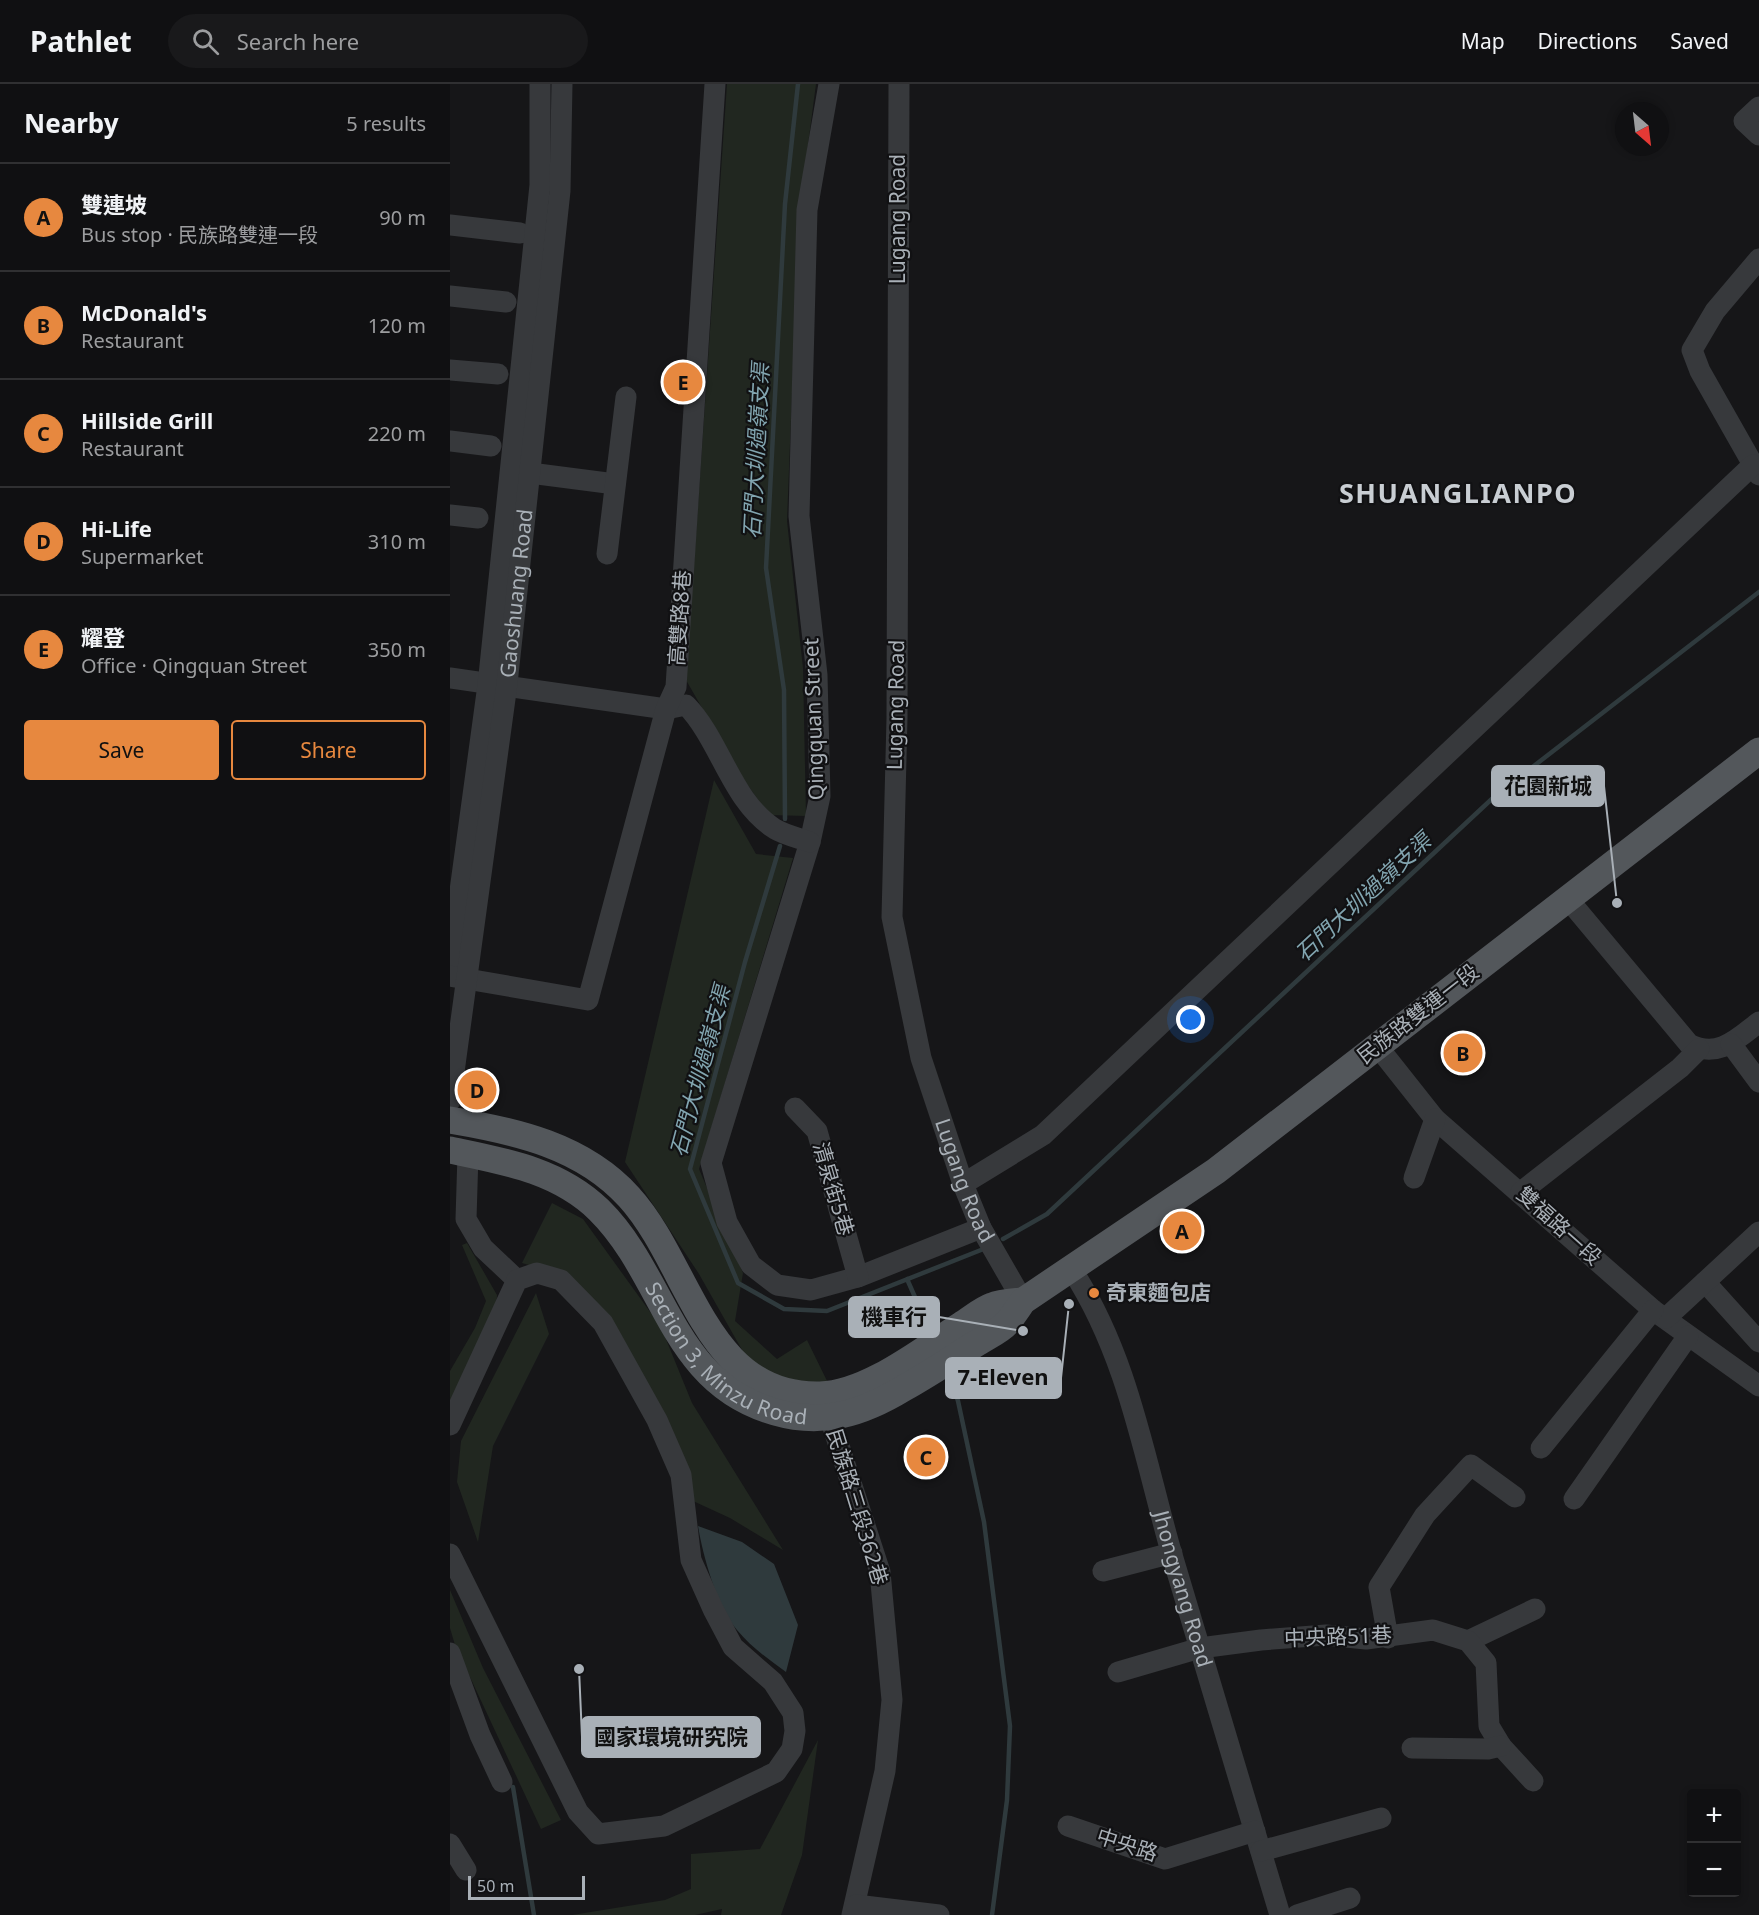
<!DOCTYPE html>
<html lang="en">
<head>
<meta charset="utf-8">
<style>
  body { margin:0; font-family:"Noto Sans","Noto Sans TC",sans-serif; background:#19191b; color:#f1f3f6 }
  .controls { position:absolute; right:18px; bottom:18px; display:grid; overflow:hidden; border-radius:6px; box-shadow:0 3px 9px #0003 }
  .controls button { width:54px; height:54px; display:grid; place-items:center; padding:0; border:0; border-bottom:2px solid #303032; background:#101012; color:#f1f3f6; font:30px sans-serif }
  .compass { position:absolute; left:1165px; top:18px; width:54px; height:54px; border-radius:50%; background:#101012; box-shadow:0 3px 9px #0003; rotate:152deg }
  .scale { position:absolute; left:18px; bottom:15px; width:117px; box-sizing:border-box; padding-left:6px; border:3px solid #a9b0b7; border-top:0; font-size:16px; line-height:21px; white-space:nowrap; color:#a9b0b7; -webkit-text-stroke:4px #111113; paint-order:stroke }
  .you { position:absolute; left:741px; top:936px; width:21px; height:21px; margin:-15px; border:4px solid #fff; border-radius:50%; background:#1a73e8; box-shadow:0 0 0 9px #1a73e833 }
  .badge { display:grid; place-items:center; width:39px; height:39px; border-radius:50%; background:#e7883f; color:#111; font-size:20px; font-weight:700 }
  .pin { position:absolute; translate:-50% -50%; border:3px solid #fff; box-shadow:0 2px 6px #0006 }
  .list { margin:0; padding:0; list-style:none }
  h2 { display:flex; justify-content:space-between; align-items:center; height:78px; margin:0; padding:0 24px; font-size:26px }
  h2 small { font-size:20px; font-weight:400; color:#9c9d9f }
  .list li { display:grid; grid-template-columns:39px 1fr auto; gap:18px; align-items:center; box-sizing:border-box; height:108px; padding:0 24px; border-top:2px solid #303032 }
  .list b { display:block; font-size:22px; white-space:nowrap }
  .list p { margin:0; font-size:20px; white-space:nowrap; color:#9c9d9f }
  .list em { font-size:20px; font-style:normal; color:#9c9d9f }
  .actions { display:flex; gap:12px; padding:18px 24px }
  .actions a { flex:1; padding:14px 0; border:2px solid #e7883f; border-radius:6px; text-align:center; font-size:21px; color:#e7883f }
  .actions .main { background:#e7883f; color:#111 }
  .icon { flex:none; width:33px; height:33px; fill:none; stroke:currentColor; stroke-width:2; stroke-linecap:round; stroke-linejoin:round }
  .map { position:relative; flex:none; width:1309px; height:1831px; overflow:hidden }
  header { display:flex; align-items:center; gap:36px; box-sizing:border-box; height:84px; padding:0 30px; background:#101012; border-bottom:2px solid #303032 }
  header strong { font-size:28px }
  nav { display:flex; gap:33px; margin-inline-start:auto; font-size:21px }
  .search { width:420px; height:54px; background:#19191b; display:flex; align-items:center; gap:15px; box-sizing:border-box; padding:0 21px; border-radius:33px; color:#9c9d9f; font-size:22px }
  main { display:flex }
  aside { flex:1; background:#101012 }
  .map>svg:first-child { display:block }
  .green { fill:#212720 }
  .water { fill:#2f3a3d }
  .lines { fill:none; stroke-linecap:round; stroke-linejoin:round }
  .stream { stroke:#2f3a3d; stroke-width:4.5 }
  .minor { stroke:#37393c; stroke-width:21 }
  .major { stroke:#53575b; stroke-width:27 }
  .poi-dot { fill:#e7883f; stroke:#111113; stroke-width:2 }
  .labels { text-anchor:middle; stroke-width:4.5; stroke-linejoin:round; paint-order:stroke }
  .street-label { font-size:21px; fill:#a9b0b7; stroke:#111113 }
  .poi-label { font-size:21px; font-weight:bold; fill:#a9b0b7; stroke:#111113; text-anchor:start }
  .water-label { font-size:22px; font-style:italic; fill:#82a5b0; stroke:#111113 }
  .district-label { font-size:27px; font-weight:bold; letter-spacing:1.5px; fill:#c9ced3; stroke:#111113 }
  .leader { fill:none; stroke:#a9b0b7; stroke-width:2 }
  .callout-dot { fill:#a9b0b7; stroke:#111113; stroke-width:2 }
  .callout { fill:#a9b0b7; stroke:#a9b0b7; stroke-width:2 }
  .callout-label { font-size:22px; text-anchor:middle; font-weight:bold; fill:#111 }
</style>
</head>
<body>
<header>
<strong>Pathlet</strong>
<div class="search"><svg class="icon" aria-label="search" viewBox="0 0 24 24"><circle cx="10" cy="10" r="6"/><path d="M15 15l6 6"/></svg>Search here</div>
<nav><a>Map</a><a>Directions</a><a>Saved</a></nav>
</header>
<main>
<aside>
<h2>Nearby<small>5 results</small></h2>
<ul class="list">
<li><span class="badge">A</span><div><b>雙連坡</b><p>Bus stop · 民族路雙連一段</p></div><em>90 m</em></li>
<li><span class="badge">B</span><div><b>McDonald's</b><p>Restaurant</p></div><em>120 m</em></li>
<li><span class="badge">C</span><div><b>Hillside Grill</b><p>Restaurant</p></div><em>220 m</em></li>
<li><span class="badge">D</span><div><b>Hi-Life</b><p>Supermarket</p></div><em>310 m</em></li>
<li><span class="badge">E</span><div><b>耀登</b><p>Office · Qingquan Street</p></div><em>350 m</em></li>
</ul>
<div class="actions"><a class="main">Save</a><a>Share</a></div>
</aside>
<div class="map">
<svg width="1309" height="1831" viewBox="0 0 1309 1831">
  <rect width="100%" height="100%" fill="#161618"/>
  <!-- green -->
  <path class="green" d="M277,0H366L349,129L337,437L353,584L356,732L319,731L291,692L236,596Z
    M264,696L306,770L343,774L249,1085L293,1189L285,1237L327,1275L357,1256L379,1301L335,1298L296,1273L249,1190L175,1078Z
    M102,1119L133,1135L211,1243L242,1319L333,1466L280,1434L243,1417L117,1192L72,1179Z
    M17,1159L47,1211L46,1231L0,1323V1287L25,1244L36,1217L12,1161Z
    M86,1209L99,1250L43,1362L28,1458L7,1398L11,1357Z
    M0,1506L33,1584L111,1736L91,1745L5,1561L0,1544Z
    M368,1656L352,1771L331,1831H271L272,1825L245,1831H122L215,1816L241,1805V1770L310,1765Z"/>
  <!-- water -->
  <path class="water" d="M248,1442L292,1458L324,1480L348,1541L336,1588C318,1575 301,1563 287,1546C267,1523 253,1472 248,1442Z"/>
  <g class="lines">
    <!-- stream -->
    <path class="stream" d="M335,735L334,606L316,484L335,120L348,0
      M330,762L295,878L240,1085L288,1199L334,1225L377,1227L536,1164
      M553,1155L597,1130L1045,712L1309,508
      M457,1195L479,1245
      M499,1287L508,1317L534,1438L560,1642L557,1716L542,1831
      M63,1703L84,1831"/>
    <!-- minor -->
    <g class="minor">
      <path d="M379,0L357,126L349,432L367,591L370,712L360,758L261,1079L277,1138L301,1181L327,1201L361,1206L408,1193L531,1144"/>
      <path id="s1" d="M449,0L447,634L442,833L471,974L513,1100L531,1144L573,1217"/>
      <path d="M1309,23L1294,37L1309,51"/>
      <path d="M0,141L70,149"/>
      <path d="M1309,175L1265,227L1242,266L1250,287L1309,391"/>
      <path d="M0,212L56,218"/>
      <path d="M0,286L48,290"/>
      <path d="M0,357L41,362"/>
      <path d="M80,389L165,400"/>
      <path d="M0,431L28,434"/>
      <path d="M157,470L176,313"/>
      <path d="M0,594L216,625L236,621C271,657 281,717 325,745C335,751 349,754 360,758"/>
      <path d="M1117,814L1239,960C1268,975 1287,955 1309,938"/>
      <path d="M0,880L38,601L90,101V0"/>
      <path d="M0,892L138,916L216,625L226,603L265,0"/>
      <path d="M1281,960L1309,998"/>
      <path d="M928,963L985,1035L1203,1226L1309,1302"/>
      <path id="s2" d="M0,1017L57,600L110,107L112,0"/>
      <path d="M345,1024L367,1047L408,1193"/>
      <path d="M18,1070L16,1135L33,1164L67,1196"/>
      <path d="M964,1094L985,1035"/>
      <path d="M513,1100L593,1051L1303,381"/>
      <path d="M1071,1108L1230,984L1249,965"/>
      <path id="s3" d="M622,1186C678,1272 694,1373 722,1471C757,1591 794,1711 830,1831"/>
      <path d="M1255,1198L1309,1258"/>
      <path d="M1216,1234L1309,1148"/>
      <path d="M380,1334L430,1488L442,1616L435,1687L402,1831"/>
      <path d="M0,1341L67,1196L87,1189L111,1196L153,1239L207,1336L231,1391L241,1476L263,1525L283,1563L323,1598L343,1629L345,1647L342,1665L326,1688L214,1742L148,1750L128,1728L0,1470"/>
      <path d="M1091,1364L1203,1226"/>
      <path d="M1124,1415L1238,1252"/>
      <path d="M653,1487L722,1469"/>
      <path d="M938,1554L929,1503L975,1431L1021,1381L1065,1413"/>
      <path d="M1018,1557L1085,1525"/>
      <path d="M0,1569L30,1651L52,1698"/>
      <path d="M668,1588L750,1564L811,1556L876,1551L916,1555L983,1546L1018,1557L1036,1579L1039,1642L1051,1662L1083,1697"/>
      <path d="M962,1664L1038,1665L1051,1662"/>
      <path d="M618,1742L715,1775L805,1747"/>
      <path d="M0,1760L16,1786"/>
      <path d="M811,1767L931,1734"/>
      <path d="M406,1821L489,1831"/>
      <path d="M847,1831L900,1814"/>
    </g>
    <!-- major -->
    <g class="major">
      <path d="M0,1036C66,1047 133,1062 179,1113C241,1181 255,1314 370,1311C417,1310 472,1266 511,1241C521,1235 531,1226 542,1222C551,1218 563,1218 573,1217"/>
      <path id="s4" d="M0,1066C53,1077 108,1086 149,1126C216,1192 221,1299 325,1328C373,1342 413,1329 454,1304C479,1290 503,1274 527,1259C536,1253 550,1247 557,1239C563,1232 568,1224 573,1217L766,1087L1309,667"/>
    </g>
  </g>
  <!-- markers -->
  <circle class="poi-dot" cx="644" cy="1209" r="6"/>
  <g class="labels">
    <!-- street labels -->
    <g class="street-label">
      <text transform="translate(448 135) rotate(-90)" y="7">Lugang Road</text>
      <text dy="7" stroke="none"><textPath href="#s2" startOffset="512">Gaoshuang Road</textPath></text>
      <text transform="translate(230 534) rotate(-86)" y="7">高雙路8巷</text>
      <text transform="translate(446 621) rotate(-89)" y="7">Lugang Road</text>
      <text transform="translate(364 635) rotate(-92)" y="7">Qingquan Street</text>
      <text transform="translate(968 930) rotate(-38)" y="7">民族路雙連一段</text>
      <text dy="7" stroke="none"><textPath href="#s1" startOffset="1107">Lugang Road</textPath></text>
      <text transform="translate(383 1105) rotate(74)" y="7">清泉街5巷</text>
      <text transform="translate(1109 1142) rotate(42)" y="7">雙福路一段</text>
      <text dy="7" stroke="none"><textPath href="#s4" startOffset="362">Section 3, Minzu Road</textPath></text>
      <text transform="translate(407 1423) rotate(73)" y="7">民族路三段362巷</text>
      <text dy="7" stroke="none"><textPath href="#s3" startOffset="339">Jhongyang Road</textPath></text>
      <text transform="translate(888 1553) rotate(-2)" y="7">中央路51巷</text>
      <text transform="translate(677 1761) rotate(18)" y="7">中央路</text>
    </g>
    <!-- poi labels -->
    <g class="poi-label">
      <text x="656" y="1216">奇東麵包店</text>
    </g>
    <!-- water labels -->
    <g class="water-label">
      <text transform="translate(306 367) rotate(-87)" y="8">石門大圳過嶺支渠</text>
      <text transform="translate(913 813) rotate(-43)" y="8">石門大圳過嶺支渠</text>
      <text transform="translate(250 987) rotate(-75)" y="8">石門大圳過嶺支渠</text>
    </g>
    <!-- district labels -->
    <g class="district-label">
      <text x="1008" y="419">SHUANGLIANPO</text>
    </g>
  </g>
  <!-- callouts -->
  <path class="leader" d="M1167 819L1154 702M573 1247L489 1233M619 1220L611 1294M129 1585L132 1653"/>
  <g class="callout-dot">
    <circle cx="1167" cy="819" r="6"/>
    <circle cx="573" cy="1247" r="6"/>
    <circle cx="619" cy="1220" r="6"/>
    <circle cx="129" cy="1585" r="6"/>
  </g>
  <g class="callout">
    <rect x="1042" y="682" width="112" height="40" rx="6"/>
    <rect x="399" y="1213" width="90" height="40" rx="6"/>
    <rect x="496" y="1274" width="115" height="40" rx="6"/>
    <rect x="132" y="1633" width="178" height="40" rx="6"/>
  </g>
  <g class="callout-label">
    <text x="1098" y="710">花園新城</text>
    <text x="444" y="1241">機車行</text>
    <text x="553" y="1301">7-Eleven</text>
    <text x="221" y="1661">國家環境研究院</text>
  </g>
</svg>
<div class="controls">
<button>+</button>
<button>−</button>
</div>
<svg class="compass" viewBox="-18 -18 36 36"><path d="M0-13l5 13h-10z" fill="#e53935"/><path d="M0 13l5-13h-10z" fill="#9c9d9f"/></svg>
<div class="scale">50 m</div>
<div class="you"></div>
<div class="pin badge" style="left:732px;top:1147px">A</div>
<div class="pin badge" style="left:1013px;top:969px">B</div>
<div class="pin badge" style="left:476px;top:1373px">C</div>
<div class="pin badge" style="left:27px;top:1006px">D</div>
<div class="pin badge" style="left:233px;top:298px">E</div>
</div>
</main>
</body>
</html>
